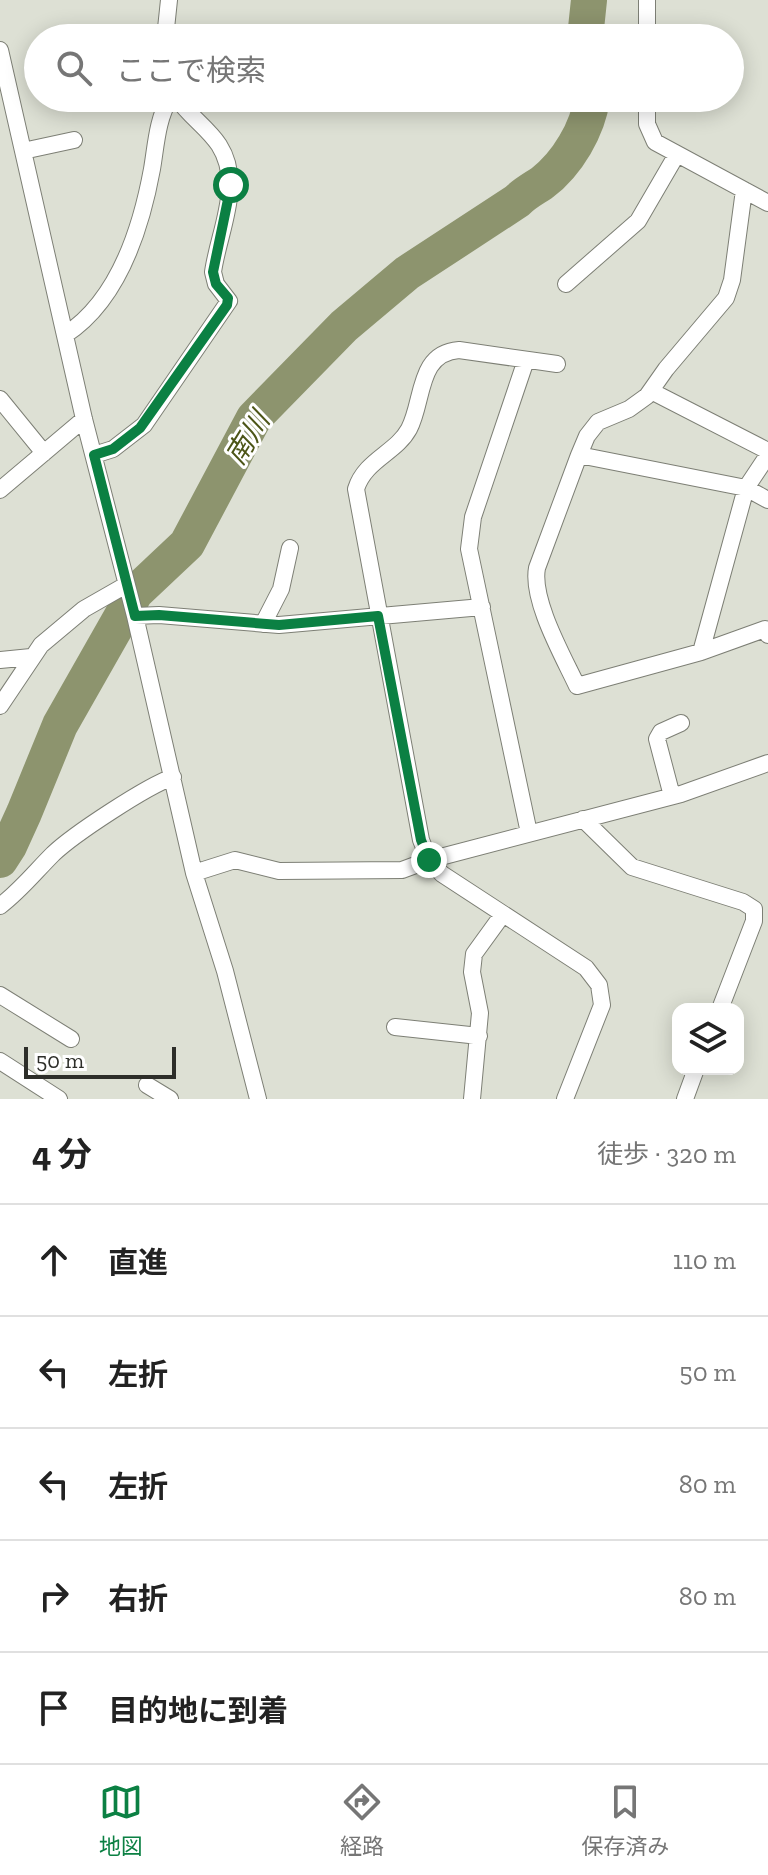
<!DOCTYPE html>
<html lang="ja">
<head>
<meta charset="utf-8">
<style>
  body { margin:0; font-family:"Zilla Slab","Noto Sans JP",serif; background:#f6f6f6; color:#222 }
  .controls { position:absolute; right:24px; bottom:24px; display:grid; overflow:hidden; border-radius:16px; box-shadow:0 4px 20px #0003 }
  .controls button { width:72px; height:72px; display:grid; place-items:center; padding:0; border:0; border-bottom:2px solid #e0e0e0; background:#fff; color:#222; font:40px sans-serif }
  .scale { position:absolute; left:24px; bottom:20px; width:152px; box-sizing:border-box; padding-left:8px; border:4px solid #2d2e29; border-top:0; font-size:22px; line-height:28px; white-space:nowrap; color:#2d2e29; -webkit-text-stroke:6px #fff; paint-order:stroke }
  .stop { position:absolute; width:24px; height:24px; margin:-18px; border:6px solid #0b8043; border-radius:50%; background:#fff }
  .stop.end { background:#0b8043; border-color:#fff; box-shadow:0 2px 8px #0008 }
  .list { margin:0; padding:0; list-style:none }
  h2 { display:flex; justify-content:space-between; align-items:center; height:104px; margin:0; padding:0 32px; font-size:34px }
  h2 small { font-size:26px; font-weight:400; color:#767676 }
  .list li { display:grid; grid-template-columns:52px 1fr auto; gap:24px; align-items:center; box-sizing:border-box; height:112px; padding:0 32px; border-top:2px solid #e0e0e0 }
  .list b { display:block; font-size:30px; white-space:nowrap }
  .list em { font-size:26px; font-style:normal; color:#767676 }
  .icon { flex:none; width:44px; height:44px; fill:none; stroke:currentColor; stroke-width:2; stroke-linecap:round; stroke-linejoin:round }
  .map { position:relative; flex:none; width:768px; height:1099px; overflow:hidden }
  .search { position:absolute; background:#fff; box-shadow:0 4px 20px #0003; left:24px; right:24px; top:24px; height:88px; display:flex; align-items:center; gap:20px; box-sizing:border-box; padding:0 28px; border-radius:44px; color:#767676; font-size:30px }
  .sheet { height:664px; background:#fff }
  nav { display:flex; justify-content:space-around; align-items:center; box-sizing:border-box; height:112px; border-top:2px solid #e0e0e0; background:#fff; font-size:22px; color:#767676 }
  nav a { display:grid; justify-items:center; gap:4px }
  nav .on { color:#0b8043 }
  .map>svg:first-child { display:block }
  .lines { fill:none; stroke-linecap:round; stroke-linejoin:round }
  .river { stroke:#8d946e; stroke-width:36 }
  .street-casing { stroke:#7d7f75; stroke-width:18 }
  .street { stroke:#fff; stroke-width:16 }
  .route { stroke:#0b8043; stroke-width:10 }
  .labels { text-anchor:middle; stroke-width:6; stroke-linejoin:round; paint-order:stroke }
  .water-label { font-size:28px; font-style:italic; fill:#4c5517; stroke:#fff }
</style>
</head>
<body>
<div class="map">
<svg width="768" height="1099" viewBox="0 0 768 1099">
  <rect width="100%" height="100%" fill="#dde0d4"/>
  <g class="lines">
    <!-- river -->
    <path class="river" d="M585,38L589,0
      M0,860L9,846L24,813L60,725L135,593L187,544L254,418L344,326L407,273L517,201C525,193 533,189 542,183C567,164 588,129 592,98"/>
    <defs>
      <path id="street" d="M165,38L169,0
        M647,38V0
        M0,50L84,419L135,616L194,873L225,971L258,1099
        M647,98V124L655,142L768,203
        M23,151L74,140
        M566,284L638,221L677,154
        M65,335C119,300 141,229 152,169C156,146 157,119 170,98
        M526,360L473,517L469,549L529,833
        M557,364L459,350C417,353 424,401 409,429C396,453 365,460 356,489L421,840L429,860L442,874L586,968L599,985L602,1005L565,1099
        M651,391L768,451
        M0,399L44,453
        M94,455L113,449L144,425L229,301L216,284L213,272C219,230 244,184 219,145C207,127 189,116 177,98
        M579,455L587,436L598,422L629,409L647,396L666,369L726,298L732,280L744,190
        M768,455L746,488L701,652L577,686C563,656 531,600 537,568L579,455L746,488L768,500
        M0,490L84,419
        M135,616L159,615L279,625L482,607
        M263,624L281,589L290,548
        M701,652L765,629L768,635
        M0,660L31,657
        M0,706L41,645L84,609L126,585
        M672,796L657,739L661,732L681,723
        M583,819L632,867L743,902L754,909V921L720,1009
        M194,873L235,860L279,871L402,870L429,860L681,794L768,763
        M0,906C20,891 35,872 53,854C74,834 147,786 173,777
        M0,995L71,1039
        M395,1027L479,1036
        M0,1061L59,1099
        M147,1085L170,1099
        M472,1099L480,1013L472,972L474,954L503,914
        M685,1099L696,1069"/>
    </defs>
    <!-- street casing -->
    <use href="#street" class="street-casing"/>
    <!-- street -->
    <use href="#street" class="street"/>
  </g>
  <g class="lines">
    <!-- route -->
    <path class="route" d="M231,185L213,272L216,284L228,298L227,305L140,428L113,449L94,455L135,616L159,615L279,625L378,616L421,840L429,860"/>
  </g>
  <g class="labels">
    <!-- water labels -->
    <g class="water-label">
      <text transform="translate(247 438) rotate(-58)" y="10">南川</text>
    </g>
  </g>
</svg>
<div class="controls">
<button><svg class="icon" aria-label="layers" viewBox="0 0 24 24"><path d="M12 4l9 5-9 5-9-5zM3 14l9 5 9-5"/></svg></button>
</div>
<div class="scale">50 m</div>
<div class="stop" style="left:231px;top:185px"></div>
<div class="stop end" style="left:429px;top:860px"></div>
<div class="search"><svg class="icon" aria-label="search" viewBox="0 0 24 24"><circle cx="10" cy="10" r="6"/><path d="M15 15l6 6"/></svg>ここで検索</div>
</div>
<section class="sheet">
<h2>4 分<small>徒歩 · 320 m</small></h2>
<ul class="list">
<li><svg class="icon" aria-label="ahead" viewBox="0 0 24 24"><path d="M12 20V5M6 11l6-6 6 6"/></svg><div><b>直進</b></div><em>110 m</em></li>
<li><svg class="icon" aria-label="left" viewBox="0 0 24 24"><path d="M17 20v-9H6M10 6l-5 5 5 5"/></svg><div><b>左折</b></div><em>50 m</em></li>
<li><svg class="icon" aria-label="left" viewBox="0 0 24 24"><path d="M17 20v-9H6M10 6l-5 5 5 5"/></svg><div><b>左折</b></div><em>80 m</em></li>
<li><svg class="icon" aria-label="right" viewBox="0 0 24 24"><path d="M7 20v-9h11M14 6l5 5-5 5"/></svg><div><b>右折</b></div><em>80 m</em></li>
<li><svg class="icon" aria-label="arrive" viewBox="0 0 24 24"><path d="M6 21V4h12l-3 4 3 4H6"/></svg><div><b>目的地に到着</b></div></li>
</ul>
</section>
<nav>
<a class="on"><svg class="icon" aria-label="map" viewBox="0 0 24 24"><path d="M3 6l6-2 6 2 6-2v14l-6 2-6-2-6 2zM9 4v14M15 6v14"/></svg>地図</a>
<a><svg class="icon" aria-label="directions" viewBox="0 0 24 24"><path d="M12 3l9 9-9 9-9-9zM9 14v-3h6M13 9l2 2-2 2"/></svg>経路</a>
<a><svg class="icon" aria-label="saved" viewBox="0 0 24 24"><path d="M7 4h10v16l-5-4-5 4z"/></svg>保存済み</a>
</nav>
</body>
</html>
